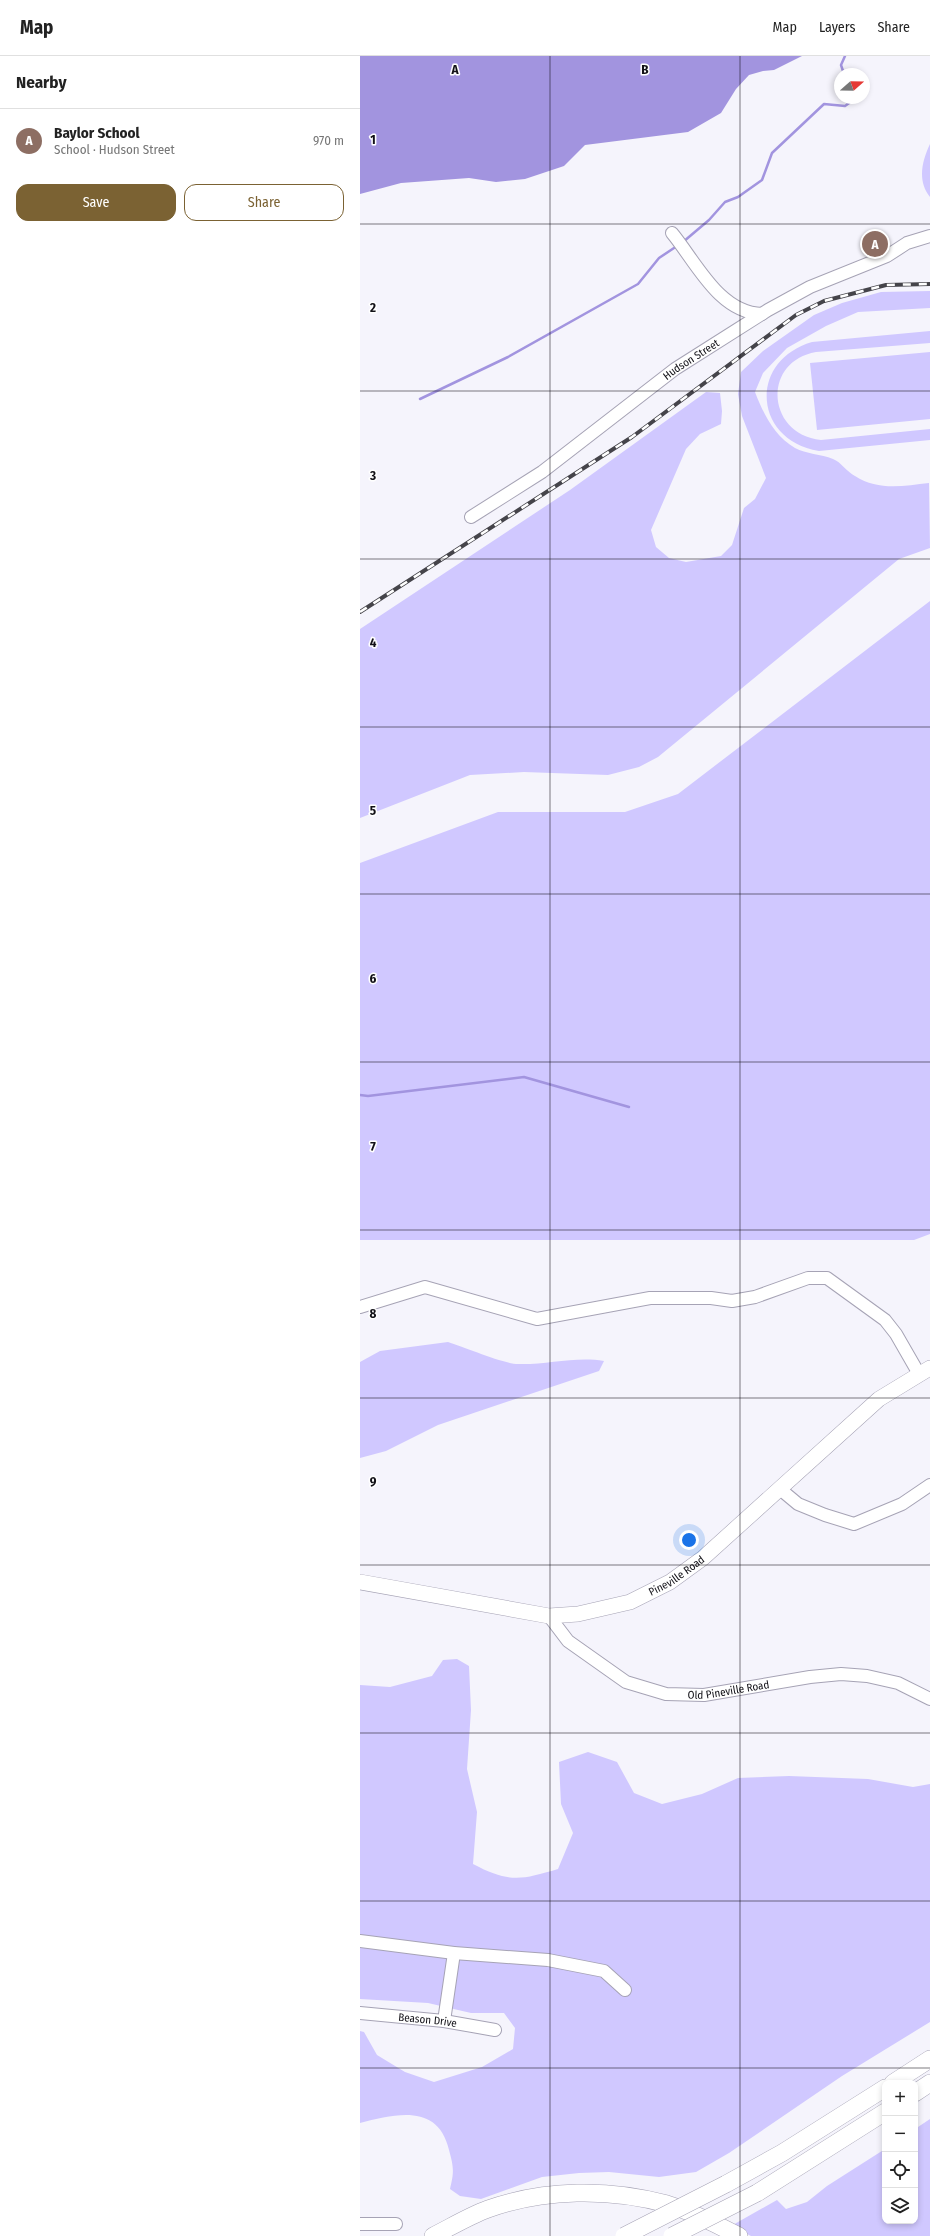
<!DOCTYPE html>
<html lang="en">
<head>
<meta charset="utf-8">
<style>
  body { margin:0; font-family:"Fira Sans Condensed",sans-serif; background:#f6f6f6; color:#222 }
  .controls { position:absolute; right:12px; bottom:12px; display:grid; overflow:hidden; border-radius:8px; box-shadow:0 2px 6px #0003 }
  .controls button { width:36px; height:36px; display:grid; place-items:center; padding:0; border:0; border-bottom:1px solid #e0e0e0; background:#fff; color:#222; font:20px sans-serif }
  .compass { position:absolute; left:474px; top:12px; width:36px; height:36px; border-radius:50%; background:#fff; box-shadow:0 2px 6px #0003; rotate:70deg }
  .you { position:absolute; left:329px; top:1484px; width:14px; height:14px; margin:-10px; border:3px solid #fff; border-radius:50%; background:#1a73e8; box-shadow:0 0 0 6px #1a73e833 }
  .badge { display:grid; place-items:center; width:26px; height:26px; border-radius:50%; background:#7b6233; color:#fff; font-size:13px; font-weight:700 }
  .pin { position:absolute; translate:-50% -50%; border:2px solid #fff; box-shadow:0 1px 4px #0006 }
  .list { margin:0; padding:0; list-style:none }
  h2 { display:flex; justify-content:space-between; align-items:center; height:52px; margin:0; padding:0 16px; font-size:17px }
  h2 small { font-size:13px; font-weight:400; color:#767676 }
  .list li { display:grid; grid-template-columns:26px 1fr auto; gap:12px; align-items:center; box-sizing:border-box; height:64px; padding:0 16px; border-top:1px solid #e0e0e0 }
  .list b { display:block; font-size:15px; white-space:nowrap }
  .list p { margin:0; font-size:13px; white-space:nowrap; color:#767676 }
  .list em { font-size:13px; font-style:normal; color:#767676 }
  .actions { display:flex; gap:8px; padding:12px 16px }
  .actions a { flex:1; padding:9px 0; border:1px solid #7b6233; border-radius:12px; text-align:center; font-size:14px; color:#7b6233 }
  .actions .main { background:#7b6233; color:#fff }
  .icon { flex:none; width:22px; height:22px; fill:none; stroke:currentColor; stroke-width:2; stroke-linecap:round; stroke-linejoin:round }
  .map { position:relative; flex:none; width:570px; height:2180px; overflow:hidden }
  header { display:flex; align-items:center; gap:24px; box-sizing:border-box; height:56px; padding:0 20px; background:#fff; border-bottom:1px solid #e0e0e0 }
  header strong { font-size:19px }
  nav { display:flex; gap:22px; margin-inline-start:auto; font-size:14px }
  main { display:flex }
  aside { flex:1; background:#fff }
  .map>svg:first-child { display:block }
  .green { fill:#d0c8ff }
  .water { fill:#a294df }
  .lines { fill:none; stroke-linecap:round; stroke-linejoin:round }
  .stream { stroke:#a294df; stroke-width:2.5 }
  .minor-casing { stroke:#a6a3b5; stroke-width:14 }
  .major-casing { stroke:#a6a3b5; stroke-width:16 }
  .highway-casing { stroke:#a6a3b5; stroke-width:18 }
  .minor { stroke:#fff; stroke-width:12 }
  .major { stroke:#fff; stroke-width:15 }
  .highway { stroke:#fff; stroke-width:17 }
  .rail-casing { stroke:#45444a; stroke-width:4 }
  .rail { stroke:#fff; stroke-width:2.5; stroke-dasharray:8; stroke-linecap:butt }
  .highway-bridge-casing { stroke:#a6a3b5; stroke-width:18; stroke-linecap:butt }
  .highway-bridge { stroke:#fff; stroke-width:17 }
  .grid { fill:none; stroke:#121117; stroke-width:1; stroke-opacity:0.55 }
  .labels { text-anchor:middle; stroke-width:3; stroke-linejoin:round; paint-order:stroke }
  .street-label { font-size:11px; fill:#121117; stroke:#fff }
  .grid-label { font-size:13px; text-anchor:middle; font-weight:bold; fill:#121117; stroke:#fff; stroke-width:3; stroke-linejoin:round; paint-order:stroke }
</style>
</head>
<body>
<header>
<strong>Map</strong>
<nav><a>Map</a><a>Layers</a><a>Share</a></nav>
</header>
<main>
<aside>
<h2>Nearby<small></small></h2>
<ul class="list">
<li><span class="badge" style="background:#8d6e63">A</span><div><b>Baylor School</b><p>School · Hudson Street</p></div><em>970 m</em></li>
</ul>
<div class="actions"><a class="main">Save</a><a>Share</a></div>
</aside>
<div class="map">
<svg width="570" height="2180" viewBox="0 0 570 2180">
  <rect width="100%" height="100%" fill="#f5f4fc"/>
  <!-- green -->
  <path class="green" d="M570,88V141C557,125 562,105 570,88Z
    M570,235V252L498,256L466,270L427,292L403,317L395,336C403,357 414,380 435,392C446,398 461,398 473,403C481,406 487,416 495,420C518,435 543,430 569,427L570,492L539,503L298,701L279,711L248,719L164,716L110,719L0,762V573L210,434L346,336L360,337L362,355L361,368L340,378L326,393L291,474L296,491L309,502L326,506L361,500L372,489L384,452L395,443L406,422L382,360L378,338L381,316L403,295L454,259L482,247L521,236Z
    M570,275V287L456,296C401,306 407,379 461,384L570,373V384L459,395C393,384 388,305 452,286Z
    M570,296V363L457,374L450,307Z
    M570,545V1178L554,1184H0V807L138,756H265L318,738Z
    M88,1286C104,1291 144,1308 158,1308C186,1309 216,1300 244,1305L239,1315L78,1369L26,1395L0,1402V1306L20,1295Z
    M97,1603L109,1610L111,1654L107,1713L117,1756L113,1808C149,1827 161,1824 198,1813L213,1777L201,1748L199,1706L228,1696L257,1706L274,1737L302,1748L342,1738L378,1722L429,1720L508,1723L553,1731L570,1728V1966L482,2020L369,2097L336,2116L299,2121L249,2116L219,2117L182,2121L121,2143L100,2140L90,2133C94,2116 94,2112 89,2094C78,2047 36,2058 0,2067V1975L4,1976L17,1999L45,2016L74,2026L122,2011L153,1993L155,1972L144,1957H111L68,1947L0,1943V1629L30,1631L72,1620L83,1604Z
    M570,2063V2180H391L371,2170L417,2144L426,2153L447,2146L467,2130L525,2093V2165H555V2073Z"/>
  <!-- water -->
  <path class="water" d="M0,0H442L414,14L403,15L389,19L376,33L361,57L328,76L225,89L204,110L165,123L136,126L109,122L41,127L0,138Z"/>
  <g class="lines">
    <!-- stream -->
    <path class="stream" d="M484,18L481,9L485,0
      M323,186L349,164L365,146L378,141L402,124L412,97L464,48L485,50L492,45L491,42
      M60,343L148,301L278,228L299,202L317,190
      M0,1039L8,1040L164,1021L269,1051"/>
    <defs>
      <g id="minor">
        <path d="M312,177C336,206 359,257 402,258"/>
        <path id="s1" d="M111,461L182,416L315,313L408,254L450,231L527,200L547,187L570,180"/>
        <path d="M0,1251L65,1231L177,1263L290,1242H351L372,1245L395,1241L448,1222H467L525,1264L536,1278L559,1318"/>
        <path d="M420,1433L438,1448L465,1459L494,1468L542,1448L570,1429"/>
        <path id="s2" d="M189,1560L208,1585L266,1626L306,1638L344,1639L450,1621L481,1618L507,1620L538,1627L570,1643"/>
        <path d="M0,1885L94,1897L188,1904L244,1915L265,1934"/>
        <path id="s3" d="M0,1957L84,1965L135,1974"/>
        <path d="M84,1965L94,1897"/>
        <path d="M0,2168H36"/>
      </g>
      <g id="major">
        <path id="s4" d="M0,1526L189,1560L218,1558L270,1546L310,1526L343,1502L519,1343L570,1312"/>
      </g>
      <path id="highway" d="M533,2027L570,2003
        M555,2037L570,2027
        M366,2128L422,2097L525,2032
        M397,2137L525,2056
        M73,2180C91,2171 109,2160 128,2153C184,2133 249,2132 307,2148C332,2156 356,2168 379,2180"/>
    </defs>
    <!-- minor casing -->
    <use href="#minor" class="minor-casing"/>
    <!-- major casing -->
    <use href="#major" class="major-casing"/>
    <!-- highway casing -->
    <use href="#highway" class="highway-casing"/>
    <!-- minor -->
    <use href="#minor" class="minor"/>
    <!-- major -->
    <use href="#major" class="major"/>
    <!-- highway -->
    <use href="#highway" class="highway"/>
    <defs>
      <path id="rail" d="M0,556L272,381L436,259L464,245L526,229L570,228"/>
    </defs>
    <!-- rail casing -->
    <use href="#rail" class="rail-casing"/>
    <!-- rail -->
    <use href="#rail" class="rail"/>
    <defs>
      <path id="highway-bridge" d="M264,2180L366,2128
        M312,2180L397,2137"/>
    </defs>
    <!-- highway-bridge casing -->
    <use href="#highway-bridge" class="highway-bridge-casing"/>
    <!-- highway-bridge -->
    <use href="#highway-bridge" class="highway-bridge"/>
  </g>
  <!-- grid -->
  <path class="grid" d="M190,0V2180M380,0V2180M0,168H570M0,335H570M0,503H570M0,671H570M0,838H570M0,1006H570M0,1174H570M0,1342H570M0,1509H570M0,1677H570M0,1845H570M0,2012H570"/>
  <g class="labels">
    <!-- street labels -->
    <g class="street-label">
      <text dy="4" stroke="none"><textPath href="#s1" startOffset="271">Hudson Street</textPath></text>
      <text dy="4" stroke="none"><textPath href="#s4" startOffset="328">Pineville Road</textPath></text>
      <text dy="4" stroke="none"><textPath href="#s2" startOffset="207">Old Pineville Road</textPath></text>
      <text dy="4" stroke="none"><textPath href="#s3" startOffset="68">Beason Drive</textPath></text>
    </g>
  </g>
  <g class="grid-label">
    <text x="95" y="18">A</text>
    <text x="285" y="18">B</text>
    <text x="13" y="88">1</text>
    <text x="13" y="256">2</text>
    <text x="13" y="424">3</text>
    <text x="13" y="591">4</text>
    <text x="13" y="759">5</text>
    <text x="13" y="927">6</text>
    <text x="13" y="1095">7</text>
    <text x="13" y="1262">8</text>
    <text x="13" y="1430">9</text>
  </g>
</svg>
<div class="controls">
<button>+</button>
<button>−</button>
<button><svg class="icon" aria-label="locate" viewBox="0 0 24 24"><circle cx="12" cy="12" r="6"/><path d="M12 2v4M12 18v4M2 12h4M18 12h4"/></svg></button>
<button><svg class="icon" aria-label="layers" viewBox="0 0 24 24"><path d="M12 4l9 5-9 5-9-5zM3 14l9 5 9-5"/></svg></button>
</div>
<svg class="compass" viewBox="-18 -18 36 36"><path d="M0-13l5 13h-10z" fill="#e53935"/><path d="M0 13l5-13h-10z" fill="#767676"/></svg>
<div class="you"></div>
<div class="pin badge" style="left:515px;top:188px;background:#8d6e63">A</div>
</div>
</main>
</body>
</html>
